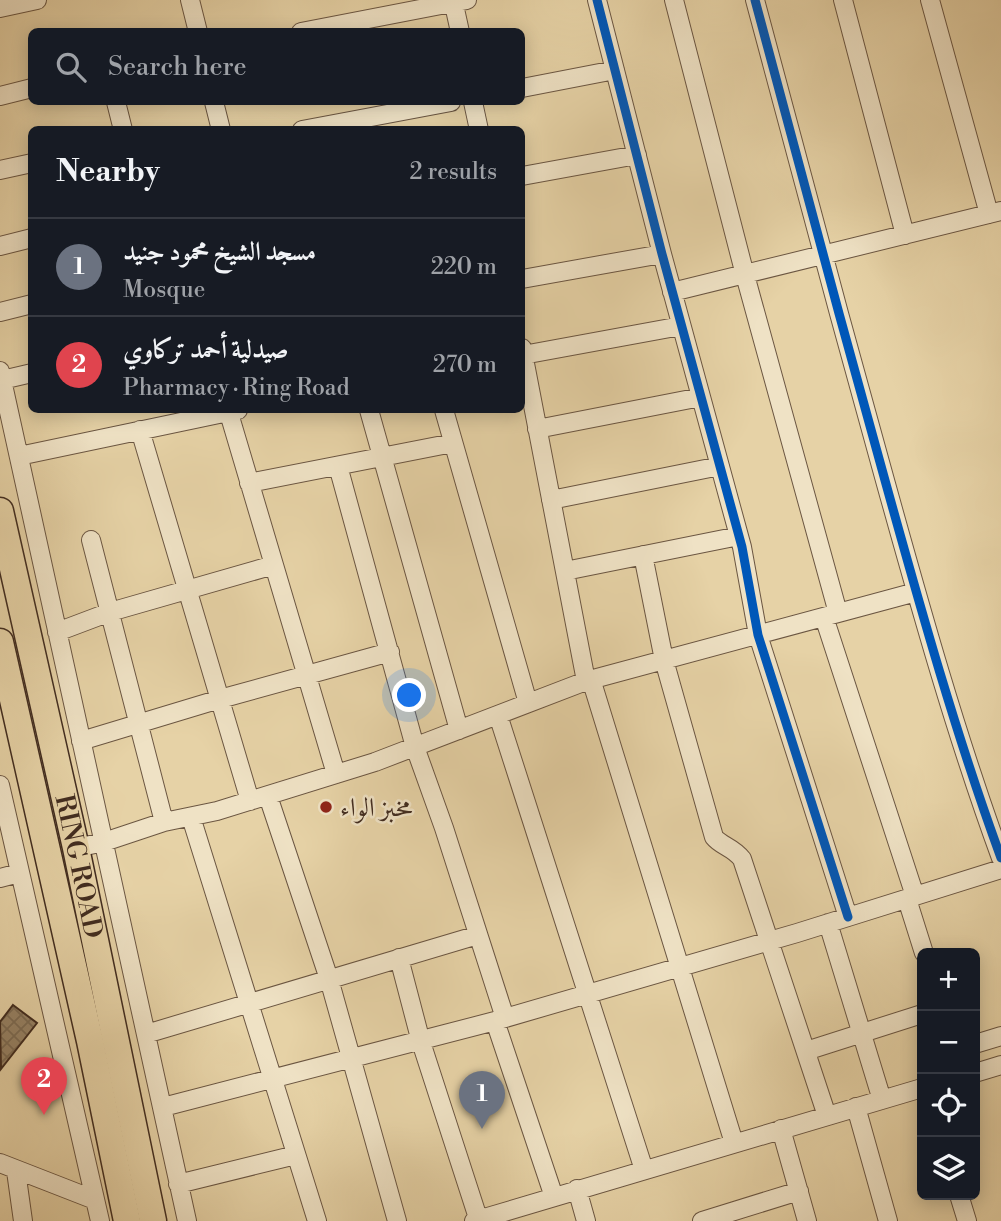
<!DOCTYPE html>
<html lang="en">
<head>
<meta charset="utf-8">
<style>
  body { margin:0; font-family:"Libre Bodoni",Amiri,serif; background:#20242c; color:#f1f3f6 }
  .controls { position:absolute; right:21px; bottom:21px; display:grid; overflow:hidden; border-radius:10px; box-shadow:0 4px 18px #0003 }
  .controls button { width:63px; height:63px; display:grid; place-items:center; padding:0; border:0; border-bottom:2px solid #363941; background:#171b24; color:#f1f3f6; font:35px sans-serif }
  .you { position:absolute; left:410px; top:696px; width:24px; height:24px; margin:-18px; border:5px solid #fff; border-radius:50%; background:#1a73e8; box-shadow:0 0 0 10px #1a73e833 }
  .badge { display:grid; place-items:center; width:46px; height:46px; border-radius:50%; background:#2563eb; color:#fff; font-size:23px; font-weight:700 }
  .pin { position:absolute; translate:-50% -58px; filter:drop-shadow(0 2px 4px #0008) }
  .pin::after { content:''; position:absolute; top:37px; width:24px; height:21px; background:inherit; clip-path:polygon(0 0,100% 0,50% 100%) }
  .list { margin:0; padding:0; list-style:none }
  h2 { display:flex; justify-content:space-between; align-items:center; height:91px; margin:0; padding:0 28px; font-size:30px }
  h2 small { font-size:23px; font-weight:400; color:#9ea1a6 }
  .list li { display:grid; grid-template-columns:46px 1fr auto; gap:21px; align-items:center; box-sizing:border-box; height:98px; padding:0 28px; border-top:2px solid #363941 }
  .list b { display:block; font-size:26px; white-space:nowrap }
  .list p { margin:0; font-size:23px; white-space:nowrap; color:#9ea1a6 }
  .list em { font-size:23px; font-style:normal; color:#9ea1a6 }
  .icon { flex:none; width:38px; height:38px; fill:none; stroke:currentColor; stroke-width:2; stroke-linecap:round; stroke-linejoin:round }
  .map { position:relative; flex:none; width:1001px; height:1221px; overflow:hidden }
  .search { position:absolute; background:#171b24; box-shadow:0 4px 18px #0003; left:28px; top:28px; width:497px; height:77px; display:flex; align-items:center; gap:18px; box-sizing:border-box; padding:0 24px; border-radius:10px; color:#9ea1a6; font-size:26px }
  .panel { position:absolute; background:#171b24; box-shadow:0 4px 18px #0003; left:28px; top:126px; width:497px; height:287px; border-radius:10px }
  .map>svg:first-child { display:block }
  .building { fill:url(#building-cross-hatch); stroke:#422d20; stroke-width:2 }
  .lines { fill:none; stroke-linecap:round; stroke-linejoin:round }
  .minor-casing { stroke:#6b5642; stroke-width:20 }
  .highway-casing { stroke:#422d20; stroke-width:29 }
  .minor { stroke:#efe2c5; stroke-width:18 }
  .highway { stroke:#e6d2a6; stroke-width:26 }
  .cycleway-casing { stroke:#efe2c5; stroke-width:13 }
  .cycleway { stroke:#0057b8; stroke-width:9 }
  .poi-dot { fill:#8f2418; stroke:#efe2c5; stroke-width:2.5 }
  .labels { text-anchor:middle; stroke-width:5; stroke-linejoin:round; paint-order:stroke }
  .poi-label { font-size:26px; fill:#422d20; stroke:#efe2c5; text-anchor:start }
  .street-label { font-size:26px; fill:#422d20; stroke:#efe2c5 }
</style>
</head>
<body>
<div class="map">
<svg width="1001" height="1221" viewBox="0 0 1001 1221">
  <defs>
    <pattern id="building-cross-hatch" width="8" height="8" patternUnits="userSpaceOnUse" patternTransform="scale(1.75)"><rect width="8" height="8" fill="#978366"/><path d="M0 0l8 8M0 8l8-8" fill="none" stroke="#7d6c54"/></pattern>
  </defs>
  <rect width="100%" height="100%" fill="#e6d2a6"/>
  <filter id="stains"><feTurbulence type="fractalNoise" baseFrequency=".00286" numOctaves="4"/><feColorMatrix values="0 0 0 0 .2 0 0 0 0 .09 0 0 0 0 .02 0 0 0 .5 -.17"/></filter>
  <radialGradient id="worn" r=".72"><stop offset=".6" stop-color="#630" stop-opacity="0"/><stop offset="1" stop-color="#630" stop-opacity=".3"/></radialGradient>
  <!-- building -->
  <path class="building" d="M13,1005L37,1023L1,1069L0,1022Z"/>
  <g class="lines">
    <defs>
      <path id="minor" d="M190,0L198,32
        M453,0L460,32
        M597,0L662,254L742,547L758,635L848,917
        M674,0L745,275L838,613
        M755,0C798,162 841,323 886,484C921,610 956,735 1001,858
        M843,0L905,235
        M930,0L989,214
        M0,8L37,0
        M301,32L467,0
        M522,88L615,70
        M0,96L32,88
        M116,102L123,130
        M214,102L221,130
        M473,102L479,130
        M302,130L451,102
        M0,170L32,163
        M522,176L637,155
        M0,246L32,238
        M522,279L662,254
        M672,292L1001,211
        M0,312L32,304
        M522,348L586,681
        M523,355L681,326
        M0,371L187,1221
        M2,380L32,373
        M228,410L336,774
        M369,410L459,730
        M444,410L528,703
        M537,429L701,397
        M140,430L250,801
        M19,456L238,410
        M338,466L415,747L444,828L505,1018
        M249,483L453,443
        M551,500L720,466
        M91,540L164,822
        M643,555L664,660L714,837C721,846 733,847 742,859L827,1116
        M565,571L739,536
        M824,617L915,896
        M57,632L110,612L274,565
        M591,679L734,1143
        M498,715L644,1170
        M81,741L220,699L390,652
        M0,785L100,1221
        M268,796L329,979L397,1221
        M191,817L317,1221
        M76,848L104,842L164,822L217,811L375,762L586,681L916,592
        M0,878L19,873
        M907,899L924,953
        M828,923L882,1100
        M399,958L421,1042L479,1221
        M495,1021L554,1197
        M146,1034L478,935
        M975,1044L1001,1036
        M806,1051L922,1014
        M975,1073L1001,1065
        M163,1107L495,1021L797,933L1001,869
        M856,1107L888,1221
        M781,1129L807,1221
        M0,1163L95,1200
        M16,1171L23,1221
        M178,1184L296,1155
        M577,1189L586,1221
        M959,1195L967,1221
        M474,1221L922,1088
        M702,1221L799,1191"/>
      <g id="highway">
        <path id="s1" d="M0,511L76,848L153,1221"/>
        <path d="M0,642L90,1041L127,1221"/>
      </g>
    </defs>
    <!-- minor casing -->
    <use href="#minor" class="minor-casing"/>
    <!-- highway casing -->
    <use href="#highway" class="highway-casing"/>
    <!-- minor -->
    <use href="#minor" class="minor"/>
    <!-- highway -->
    <use href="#highway" class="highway"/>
    <defs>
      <path id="cycleway" d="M597,0L662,254L742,547L758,635L848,917
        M755,0C798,162 841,323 886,484C921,610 956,735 1001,858"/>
    </defs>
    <!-- cycleway casing -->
    <use href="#cycleway" class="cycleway-casing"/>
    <!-- cycleway -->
    <use href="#cycleway" class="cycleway"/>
  </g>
  <!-- markers -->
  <circle class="poi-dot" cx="326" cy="807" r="7"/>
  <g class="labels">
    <!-- poi labels -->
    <g class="poi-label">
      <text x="340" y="816">مخبز الواء</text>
    </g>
    <!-- street labels -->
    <g class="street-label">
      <text dy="9" stroke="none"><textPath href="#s1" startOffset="364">RING ROAD</textPath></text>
    </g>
  </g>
  <rect width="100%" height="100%" filter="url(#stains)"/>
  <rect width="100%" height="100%" fill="url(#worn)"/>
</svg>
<div class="controls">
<button>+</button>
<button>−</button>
<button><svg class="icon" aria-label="locate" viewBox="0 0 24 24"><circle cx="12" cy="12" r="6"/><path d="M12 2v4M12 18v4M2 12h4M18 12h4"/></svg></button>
<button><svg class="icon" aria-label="layers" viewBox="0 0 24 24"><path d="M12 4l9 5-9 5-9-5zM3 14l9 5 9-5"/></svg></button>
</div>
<div class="you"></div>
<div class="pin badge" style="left:482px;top:1129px;background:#6b7280">1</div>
<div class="pin badge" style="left:44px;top:1115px;background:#e0444e">2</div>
<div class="search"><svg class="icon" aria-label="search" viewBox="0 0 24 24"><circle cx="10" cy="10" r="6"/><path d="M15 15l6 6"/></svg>Search here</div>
<section class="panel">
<h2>Nearby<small>2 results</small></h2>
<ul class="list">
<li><span class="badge" style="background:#6b7280">1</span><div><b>مسجد الشيخ محمود جنيد</b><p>Mosque</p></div><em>220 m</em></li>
<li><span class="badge" style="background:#e0444e">2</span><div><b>صيدلية أحمد تركاوي</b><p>Pharmacy · Ring Road</p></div><em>270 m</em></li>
</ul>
</section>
</div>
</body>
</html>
